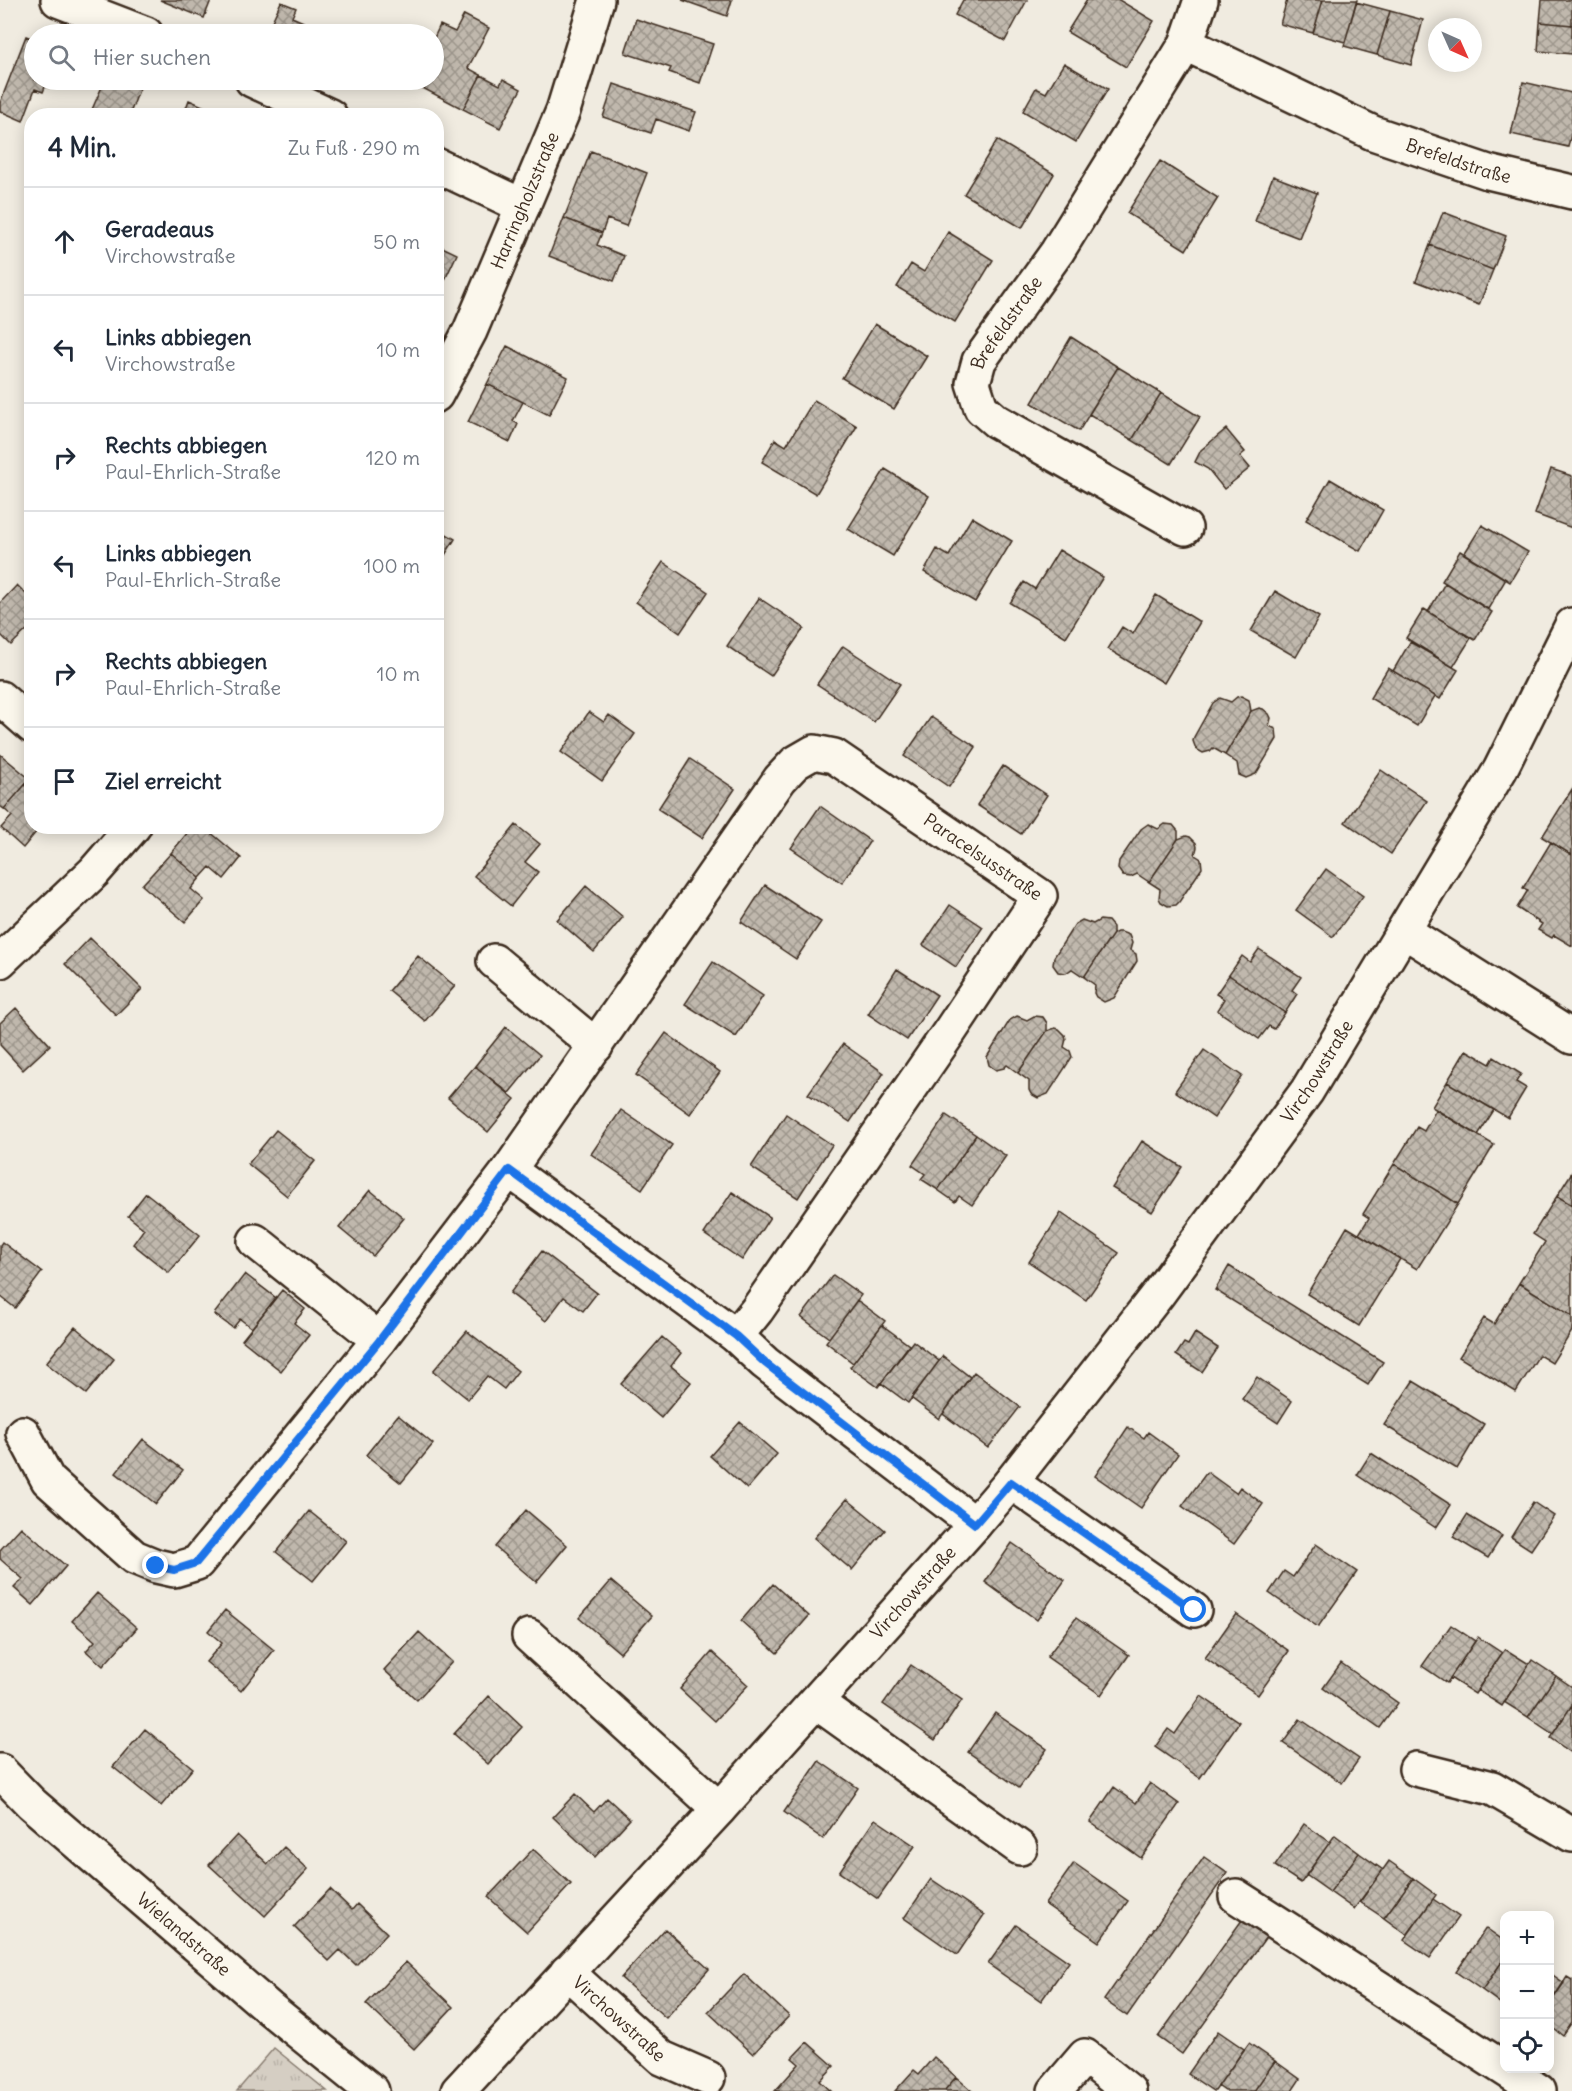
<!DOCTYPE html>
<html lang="de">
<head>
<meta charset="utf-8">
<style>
  body { margin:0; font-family:Delius,sans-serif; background:#f6f6f7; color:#1f2937 }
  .controls { position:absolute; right:18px; bottom:18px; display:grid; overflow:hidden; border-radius:12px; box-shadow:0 3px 15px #0003 }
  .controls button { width:54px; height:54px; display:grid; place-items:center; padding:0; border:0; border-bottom:2px solid #e0e1e3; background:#fff; color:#1f2937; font:30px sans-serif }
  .compass { position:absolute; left:1428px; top:18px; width:54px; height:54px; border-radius:50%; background:#fff; box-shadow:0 3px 15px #0003; rotate:135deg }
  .stop { position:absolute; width:18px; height:18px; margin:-14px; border:4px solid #1a73e8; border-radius:50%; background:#fff }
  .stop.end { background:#1a73e8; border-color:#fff; box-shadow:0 2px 6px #0008 }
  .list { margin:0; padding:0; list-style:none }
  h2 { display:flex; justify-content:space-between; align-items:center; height:78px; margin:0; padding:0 24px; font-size:26px }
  h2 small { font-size:20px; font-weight:400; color:#747a83 }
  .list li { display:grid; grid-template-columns:39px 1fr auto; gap:18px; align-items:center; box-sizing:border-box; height:108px; padding:0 24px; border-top:2px solid #e0e1e3 }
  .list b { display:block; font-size:22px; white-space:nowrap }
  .list p { margin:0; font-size:20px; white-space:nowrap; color:#747a83 }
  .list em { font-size:20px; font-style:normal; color:#747a83 }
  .icon { flex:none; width:33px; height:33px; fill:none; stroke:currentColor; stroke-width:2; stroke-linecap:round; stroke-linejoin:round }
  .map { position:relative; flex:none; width:1572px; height:2091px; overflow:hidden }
  .search { position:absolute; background:#fff; box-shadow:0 3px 15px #0003; left:24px; top:24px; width:420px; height:66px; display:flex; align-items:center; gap:15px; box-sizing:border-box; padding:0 21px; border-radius:33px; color:#747a83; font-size:22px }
  .panel { position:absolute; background:#fff; box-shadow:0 3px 15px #0003; left:24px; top:108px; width:420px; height:726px; border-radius:24px }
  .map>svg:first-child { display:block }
  .park { fill:url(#park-tufts); stroke:#887c70; stroke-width:1.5 }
  .building { fill:url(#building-cross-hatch); stroke:#3b2a1e; stroke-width:1.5 }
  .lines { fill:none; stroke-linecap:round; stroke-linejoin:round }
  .minor-casing { stroke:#3b2a1e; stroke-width:38 }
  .minor { stroke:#fbf7ec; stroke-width:33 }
  .route { stroke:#1a73e8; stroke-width:8 }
  .labels { text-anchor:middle; stroke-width:6; stroke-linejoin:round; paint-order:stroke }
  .street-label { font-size:18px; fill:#3b2a1e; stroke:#fbf7ec }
</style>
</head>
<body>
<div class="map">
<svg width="1572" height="2091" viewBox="0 0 1572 2091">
  <defs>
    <pattern id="park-tufts" width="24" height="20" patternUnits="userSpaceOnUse" patternTransform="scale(1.5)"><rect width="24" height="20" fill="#d5cec3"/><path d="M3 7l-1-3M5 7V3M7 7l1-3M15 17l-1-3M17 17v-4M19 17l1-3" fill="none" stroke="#b8b1a7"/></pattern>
    <pattern id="building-cross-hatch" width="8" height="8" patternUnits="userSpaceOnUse" patternTransform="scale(1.5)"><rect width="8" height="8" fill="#c0b8ad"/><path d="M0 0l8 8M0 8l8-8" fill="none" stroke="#9d968c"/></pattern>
  </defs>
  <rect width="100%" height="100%" fill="#f0ebe0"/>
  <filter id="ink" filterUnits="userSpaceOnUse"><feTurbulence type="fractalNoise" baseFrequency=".0167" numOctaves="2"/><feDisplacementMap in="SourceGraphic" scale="12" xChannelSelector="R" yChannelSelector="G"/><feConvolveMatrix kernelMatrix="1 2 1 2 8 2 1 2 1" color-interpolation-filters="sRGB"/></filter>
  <g filter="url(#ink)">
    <!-- park -->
    <path class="park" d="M274,2048L327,2091H237Z"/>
    <!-- building -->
    <path class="building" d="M160,0H211L204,18Z
      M682,0H732L727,16Z
      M963,0H1027L1005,41L955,15Z
      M1087,0H1119L1154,21L1126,67L1067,32Z
      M1287,0H1323L1313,33L1280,24Z
      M1323,0H1357L1345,42L1313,33Z
      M1542,0H1572V25L1540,22Z
      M281,2L296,8L292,17L324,31L322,34H266Z
      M1356,2L1390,11L1377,55L1344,46Z
      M1390,11L1423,20L1411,65L1377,55Z
      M464,15L489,28L468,68L481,75L463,109L411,82L412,80H434V38L440,25L455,32Z
      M636,19L713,44L700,83L669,72L671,68L625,53Z
      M1540,22L1572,25V54L1538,51Z
      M26,36L34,39V80H48L43,92L35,89L23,121L0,111V103Z
      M1064,63L1108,89L1076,142L1023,111L1036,88L1046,93Z
      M481,75L500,85L503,79L521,89L500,128L463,109Z
      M105,80H143L129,116L90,114Z
      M1523,82L1572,93V130L1568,147L1511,134Z
      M614,84L696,112L689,131L656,119L651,133L603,117Z
      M189,100L223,115L222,116H183Z
      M997,140L1054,174L1022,228L964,194Z
      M591,151L647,173L626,226L607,219L602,233L564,218Z
      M1160,161L1218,198L1186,250L1127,213Z
      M1273,176L1317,193L1299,238L1255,221Z
      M1443,212L1506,236L1493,270L1430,245Z
      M564,218L602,233L597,245L624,256L614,281L549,256Z
      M948,232L993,260L955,322L897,287L911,264L924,272Z
      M436,244L457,254L442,286L436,283Z
      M1430,245L1493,270L1479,305L1416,281Z
      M875,324L927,356L894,409L842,378Z
      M1071,337L1118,367L1079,431L1032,403Z
      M507,346L568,377L549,415L487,384Z
      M1118,367L1161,393L1132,440L1089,414Z
      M487,384L523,402L513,421L518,424L510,442L468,422Z
      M1161,393L1200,417L1171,464L1132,440Z
      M814,400L857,426L816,494L762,462L775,439L786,446Z
      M1226,429L1245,452L1240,456L1250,468L1224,489L1208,469L1195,462L1201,450Z
      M885,469L929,496L893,556L848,529Z
      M1551,469L1572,476V528L1535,514Z
      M1330,479L1383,510L1360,551L1306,520Z
      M972,517L1012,541L975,602L924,572L937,549L949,556Z
      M1482,525L1528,552L1510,582L1464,554Z
      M436,528L455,539L445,555L439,552L436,557Z
      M1059,550L1103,577L1066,637L1010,603L1024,582L1035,589Z
      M1460,551L1506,579L1488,609L1442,581Z
      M663,562L708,592L680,633L636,602Z
      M1445,583L1492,612L1475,640L1428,612Z
      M17,585L32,600V625L11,645L0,634V603Z
      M1275,591L1319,617L1296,657L1251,631Z
      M1156,595L1200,622L1164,683L1108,649L1122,627L1133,634Z
      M759,598L804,628L771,676L727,646Z
      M1424,609L1471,638L1453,667L1406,638Z
      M1410,642L1458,670L1440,699L1393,671Z
      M843,646L900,684L874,722L817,684Z
      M1388,668L1435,696L1417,726L1370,698Z
      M1241,696L1249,700L1251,711L1225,755L1213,748L1210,751L1203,753L1196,749L1193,741L1194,737L1213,703L1220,698L1231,702L1237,697Z
      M1259,708L1263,709L1269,714L1271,718L1269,726L1276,729L1277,739L1256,774L1246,778L1239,775L1237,763L1225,755L1251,711Z
      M589,712L604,722L609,715L635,734L602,781L561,752Z
      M931,717L976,747L949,787L904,756Z
      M0,754L30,779L4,809L0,806Z
      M690,759L735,789L702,838L658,809Z
      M1003,766L1047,795L1021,834L977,805Z
      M1381,770L1427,801L1391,854L1345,822Z
      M30,779L32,781V826H41L23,848L1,828L12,816L4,809Z
      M1572,789V855L1542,837Z
      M820,806L870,841L842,883L791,848Z
      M1148,824L1158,829L1165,824L1173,825L1178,831V839L1149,882L1137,874L1131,877L1123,876L1118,869L1119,861L1141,829Z
      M516,825L540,844L525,862L538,872L511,906L474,876Z
      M193,826H203L241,858L224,879L210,867L200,878L171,853Z
      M1186,836L1190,837L1196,843L1197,847L1195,855L1201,859L1202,868L1179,902L1176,905L1168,906L1161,902L1159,898L1160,889L1149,882L1178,839Z
      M1551,842L1572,855V946L1554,935L1552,938L1538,930L1542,924L1517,908L1528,890L1523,888Z
      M171,853L200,878L191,889L204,900L185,922L142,885Z
      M1326,869L1363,896L1333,937L1296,910Z
      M765,885L821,922L796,959L741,922Z
      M586,886L623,917L594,952L557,920Z
      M950,905L983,927L956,967L923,945Z
      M1082,920L1093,924L1100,920L1108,921L1113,927V934L1084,977L1072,969L1066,973L1058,972L1053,965L1054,957L1075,924Z
      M1117,932H1121L1129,935L1132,943L1130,950L1136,954L1137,961L1114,998L1104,1002L1096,997L1094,993L1095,985L1084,977L1113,934Z
      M90,938L142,989L116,1015L65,964Z
      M1259,949L1301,977L1292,990L1297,994L1285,1013L1229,975L1242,956L1250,962Z
      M418,956L455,986L425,1021L389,991Z
      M713,962L763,996L736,1037L685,1004Z
      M897,969L937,995L907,1040L868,1014Z
      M1229,975L1285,1013L1274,1029L1269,1026L1259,1039L1217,1010L1224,999L1216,994Z
      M16,1008L50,1045L23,1070L0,1045V1023Z
      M1017,1016L1027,1020L1034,1016L1043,1017L1047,1023V1031L1018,1073L1007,1065L1004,1068L996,1070L989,1065L987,1057L1010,1020Z
      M506,1027L540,1055L509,1093L475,1066Z
      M1055,1028L1059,1029L1065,1035L1066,1039L1064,1047L1070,1051L1072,1057L1048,1094L1038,1098L1031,1094L1029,1090V1081L1018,1073L1047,1031Z
      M666,1033L720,1072L690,1114L636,1075Z
      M843,1044L884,1073L850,1122L808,1094Z
      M1204,1050L1242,1076L1214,1118L1175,1091Z
      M1466,1050L1490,1064L1494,1057L1521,1074L1516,1082L1526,1088L1508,1118L1447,1082Z
      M475,1066L515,1099L488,1132L448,1098Z
      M1447,1082L1494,1110L1478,1135L1432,1107Z
      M621,1110L672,1145L642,1189L591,1154Z
      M1436,1110L1494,1145L1458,1204L1394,1164L1417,1127L1424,1131Z
      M786,1114L832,1145L798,1198L751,1167Z
      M946,1115L976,1135L938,1190L921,1179L925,1174L912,1165Z
      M276,1130L315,1161L287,1196L248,1164Z
      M976,1135L1006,1156L972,1205L959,1196L955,1202L938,1190Z
      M1142,1141L1182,1167L1152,1212L1112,1188Z
      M1394,1164L1458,1204L1417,1269L1359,1234L1369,1218L1363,1214Z
      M1572,1172V1205L1557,1196Z
      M370,1190L404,1218L373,1256L339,1228Z
      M732,1192L770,1217L742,1260L704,1234Z
      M146,1193L200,1235L169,1273L133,1244L144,1229L128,1216Z
      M1557,1196L1572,1205V1316L1519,1283L1545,1242L1533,1234Z
      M1061,1213L1119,1253L1086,1300L1029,1262Z
      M1347,1227L1400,1259L1359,1326L1307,1294Z
      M2,1242L42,1272L15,1308L0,1296V1245Z
      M542,1251L597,1293L583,1311L564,1297L546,1321L510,1293Z
      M1229,1266L1383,1362L1368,1385L1215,1290Z
      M245,1274L276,1298L252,1328L240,1319L233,1328L214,1314Z
      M833,1275L861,1295L829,1338L801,1317Z
      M1519,1283L1572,1316V1331L1552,1363L1539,1355L1516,1392L1459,1357L1484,1318L1494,1324Z
      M282,1290L305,1309L294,1323L309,1335L281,1371L242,1340Z
      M857,1300L885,1321L853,1363L826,1342Z
      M882,1325L909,1345L878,1387L850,1367Z
      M75,1327L114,1359L86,1394L46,1363Z
      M467,1331L518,1371L504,1389L487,1376L468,1399L433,1371Z
      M1195,1333L1218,1348L1202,1372L1176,1355L1184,1343L1188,1345Z
      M662,1337L681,1353L671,1366L691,1382L661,1418L621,1384Z
      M913,1341L939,1361L908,1403L881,1383Z
      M943,1356L970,1377L939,1419L911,1398Z
      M974,1372L1020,1407L988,1448L943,1414Z
      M1257,1377L1292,1401L1278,1423L1242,1399Z
      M1413,1381L1484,1424L1457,1469L1384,1425Z
      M398,1415L433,1444L401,1483L366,1455Z
      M740,1422L777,1454L747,1489L710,1456Z
      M1128,1427L1144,1438L1148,1432L1178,1454L1141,1508L1095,1476Z
      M143,1439L183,1470L156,1504L116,1473Z
      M1371,1453L1451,1505L1436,1528L1357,1475Z
      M1207,1472L1236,1493L1240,1487L1263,1504L1234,1544L1182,1506Z
      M847,1499L885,1530L852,1570L814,1538Z
      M1533,1502L1554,1516L1531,1550L1511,1537Z
      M526,1510L567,1545L536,1582L495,1547Z
      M309,1511L346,1541L313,1581L276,1552Z
      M1467,1515L1502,1536L1488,1558L1453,1537Z
      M21,1527L66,1566L33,1605L14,1588L23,1579L0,1559V1550Z
      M1012,1543L1065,1580L1037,1620L985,1582Z
      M1316,1544L1357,1572L1318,1627L1269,1593L1284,1571L1293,1577Z
      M611,1581L652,1616L620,1653L579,1618Z
      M773,1584L809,1616L777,1653L741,1621Z
      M97,1593L137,1628L103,1666L86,1651L95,1641L72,1621Z
      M225,1610L274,1650L241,1691L206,1662L222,1643L208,1631Z
      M1236,1614L1289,1651L1258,1695L1205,1658Z
      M1076,1618L1129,1655L1101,1695L1047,1657Z
      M1451,1625L1475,1641L1447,1683L1422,1666Z
      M419,1632L452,1662L417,1700L384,1670Z
      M1478,1637L1502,1653L1475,1694L1450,1678Z
      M1505,1649L1529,1664L1502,1706L1477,1690Z
      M712,1652L748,1685L715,1721L680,1689Z
      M1532,1660L1556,1676L1528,1717L1504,1702Z
      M1341,1663L1398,1703L1380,1728L1323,1688Z
      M911,1665L962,1700L935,1740L883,1704Z
      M1556,1676L1572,1687V1705L1553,1734L1528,1717Z
      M489,1696L522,1727L488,1764L454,1734Z
      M1201,1696L1239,1722L1200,1778L1155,1747L1168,1729L1175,1734Z
      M1572,1705V1753L1550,1738Z
      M995,1713L1047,1749L1019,1788L968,1752Z
      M1300,1719L1359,1759L1342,1783L1283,1743Z
      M145,1729L193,1768L161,1806L113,1767Z
      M819,1761L858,1788L823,1839L784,1812Z
      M1150,1783L1179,1804L1141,1858L1090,1822L1114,1787L1136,1803Z
      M575,1794L594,1812L607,1798L630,1819L595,1857L553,1817Z
      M875,1819L915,1846L878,1899L839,1872Z
      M1304,1824L1330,1842L1301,1883L1275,1866Z
      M237,1835L268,1864L284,1847L308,1869L265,1916L209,1865Z
      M1335,1835L1359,1853L1330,1892L1306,1875Z
      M533,1849L571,1884L527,1932L488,1897Z
      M1359,1853L1383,1870L1354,1909L1330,1892Z
      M1204,1857L1227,1873L1127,2016L1104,2000Z
      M1389,1861L1413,1878L1384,1918L1360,1902Z
      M1074,1863L1128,1901L1099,1942L1045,1904Z
      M1413,1878L1436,1895L1407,1935L1384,1918Z
      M931,1879L984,1915L957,1955L904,1918Z
      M330,1889L352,1910L357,1904L387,1933L356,1965L340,1950L329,1961L294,1927Z
      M1433,1899L1459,1917L1430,1958L1404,1940Z
      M1242,1920L1266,1937L1182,2054L1158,2037Z
      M1016,1925L1069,1962L1041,2001L988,1964Z
      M1486,1928L1504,1941V1959L1482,1990L1456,1972Z
      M665,1929L709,1969L666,2018L621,1978Z
      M1504,1959V2006L1482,1990Z
      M406,1962L453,2007L414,2049L366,2004Z
      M1550,1973L1564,1983L1550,2003Z
      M744,1974L789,2016L753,2054L708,2012Z
      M1567,1977L1572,1980V2023L1563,2036L1550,2026V2003Z
      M1218,2031L1244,2049L1215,2091H1213L1188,2074Z
      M807,2042L834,2066L820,2081L831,2091H775L799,2064L792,2058Z
      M1249,2043L1275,2061L1254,2091H1225L1218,2086Z
      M934,2057L956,2077L944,2091H895L914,2070L919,2074Z
      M1275,2061L1300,2079L1292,2091H1254Z
      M956,2077L972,2091H944Z"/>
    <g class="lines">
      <defs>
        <g id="minor">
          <path d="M58,0L146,34"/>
          <path id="s1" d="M1186,44L1373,133L1488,172L1572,192"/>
          <path d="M252,80L330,116"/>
          <path d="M436,165L523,206"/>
          <path id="s2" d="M436,395L470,331L563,111L597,0"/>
          <path id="s3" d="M1185,528L996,421L981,408L973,383L979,361L1057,252L1186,44L1201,0"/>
          <path d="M0,698L32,726"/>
          <path d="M1404,931L1572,1037"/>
          <path d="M0,961L94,872L134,826"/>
          <path d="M494,961L596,1046"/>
          <path id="s4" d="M509,1170L780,779L795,763L814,752L834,756L1040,896L950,1031L757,1310L736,1336"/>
          <path d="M255,1241L379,1340"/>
          <path d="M23,1433L48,1480L134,1557L156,1566L174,1570L197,1563L379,1340L509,1170L736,1336L765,1363L975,1524"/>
          <path d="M1011,1482L1194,1610"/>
          <path d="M529,1636L719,1809"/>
          <path d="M816,1702L1020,1848"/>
          <path d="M1416,1769L1492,1788L1572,1835"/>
          <path id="s5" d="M0,1771L31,1803L269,2008L372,2091"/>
          <path d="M1236,1896L1539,2091"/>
          <path id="s6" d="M567,1972L662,2058L708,2078"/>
          <path id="s7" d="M458,2091L719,1809L975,1524L1011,1482L1158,1294L1307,1091L1500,770L1572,625"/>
          <path d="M1055,2091L1085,2056L1129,2091"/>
        </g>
      </defs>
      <!-- minor casing -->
      <use href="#minor" class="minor-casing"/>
      <!-- minor -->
      <use href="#minor" class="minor"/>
    </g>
  </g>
  <g class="lines" filter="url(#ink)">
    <!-- route -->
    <path class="route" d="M156,1566L174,1570L196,1563L379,1341L509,1170L736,1336L765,1363L975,1524L1011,1482L1194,1610"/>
  </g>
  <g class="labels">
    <!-- street labels -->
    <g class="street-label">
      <text dy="6" stroke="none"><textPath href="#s1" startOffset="297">Brefeldstraße</textPath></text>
      <text dy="6" stroke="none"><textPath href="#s2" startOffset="214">Harringholzstraße</textPath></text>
      <text dy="6" stroke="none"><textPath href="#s3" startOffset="333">Brefeldstraße</textPath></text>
      <text dy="6" stroke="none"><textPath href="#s4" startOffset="720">Paracelsusstraße</textPath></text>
      <text dy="6" stroke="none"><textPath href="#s7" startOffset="1335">Virchowstraße</textPath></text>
      <text dy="6" stroke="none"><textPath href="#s7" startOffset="675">Virchowstraße</textPath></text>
      <text dy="6" stroke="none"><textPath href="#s5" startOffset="246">Wielandstraße</textPath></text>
      <text dy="6" stroke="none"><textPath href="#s6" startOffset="70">Virchowstraße</textPath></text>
    </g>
  </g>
</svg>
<div class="controls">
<button>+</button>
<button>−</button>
<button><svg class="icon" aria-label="locate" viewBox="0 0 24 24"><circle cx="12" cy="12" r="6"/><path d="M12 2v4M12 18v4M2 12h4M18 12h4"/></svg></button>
</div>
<svg class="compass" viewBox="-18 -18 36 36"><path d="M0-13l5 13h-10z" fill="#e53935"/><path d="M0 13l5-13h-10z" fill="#747a83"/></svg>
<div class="stop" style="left:1194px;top:1610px"></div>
<div class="stop end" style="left:156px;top:1566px"></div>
<div class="search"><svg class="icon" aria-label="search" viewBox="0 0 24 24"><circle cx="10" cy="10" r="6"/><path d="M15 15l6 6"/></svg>Hier suchen</div>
<section class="panel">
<h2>4 Min.<small>Zu Fuß · 290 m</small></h2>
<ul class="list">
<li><svg class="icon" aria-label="ahead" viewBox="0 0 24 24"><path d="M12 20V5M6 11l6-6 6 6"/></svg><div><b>Geradeaus</b><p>Virchowstraße</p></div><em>50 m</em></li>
<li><svg class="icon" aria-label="left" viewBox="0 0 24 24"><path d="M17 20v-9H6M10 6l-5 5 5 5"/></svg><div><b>Links abbiegen</b><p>Virchowstraße</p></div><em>10 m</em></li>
<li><svg class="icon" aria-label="right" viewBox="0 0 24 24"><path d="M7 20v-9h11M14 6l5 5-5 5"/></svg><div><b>Rechts abbiegen</b><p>Paul-Ehrlich-Straße</p></div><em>120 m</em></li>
<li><svg class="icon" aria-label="left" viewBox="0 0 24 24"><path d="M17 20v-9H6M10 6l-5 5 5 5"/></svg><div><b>Links abbiegen</b><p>Paul-Ehrlich-Straße</p></div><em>100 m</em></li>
<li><svg class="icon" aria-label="right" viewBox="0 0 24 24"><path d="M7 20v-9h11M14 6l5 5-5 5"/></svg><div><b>Rechts abbiegen</b><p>Paul-Ehrlich-Straße</p></div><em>10 m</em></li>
<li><svg class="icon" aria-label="arrive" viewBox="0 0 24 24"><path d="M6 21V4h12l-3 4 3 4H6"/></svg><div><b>Ziel erreicht</b></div></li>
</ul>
</section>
</div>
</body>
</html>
